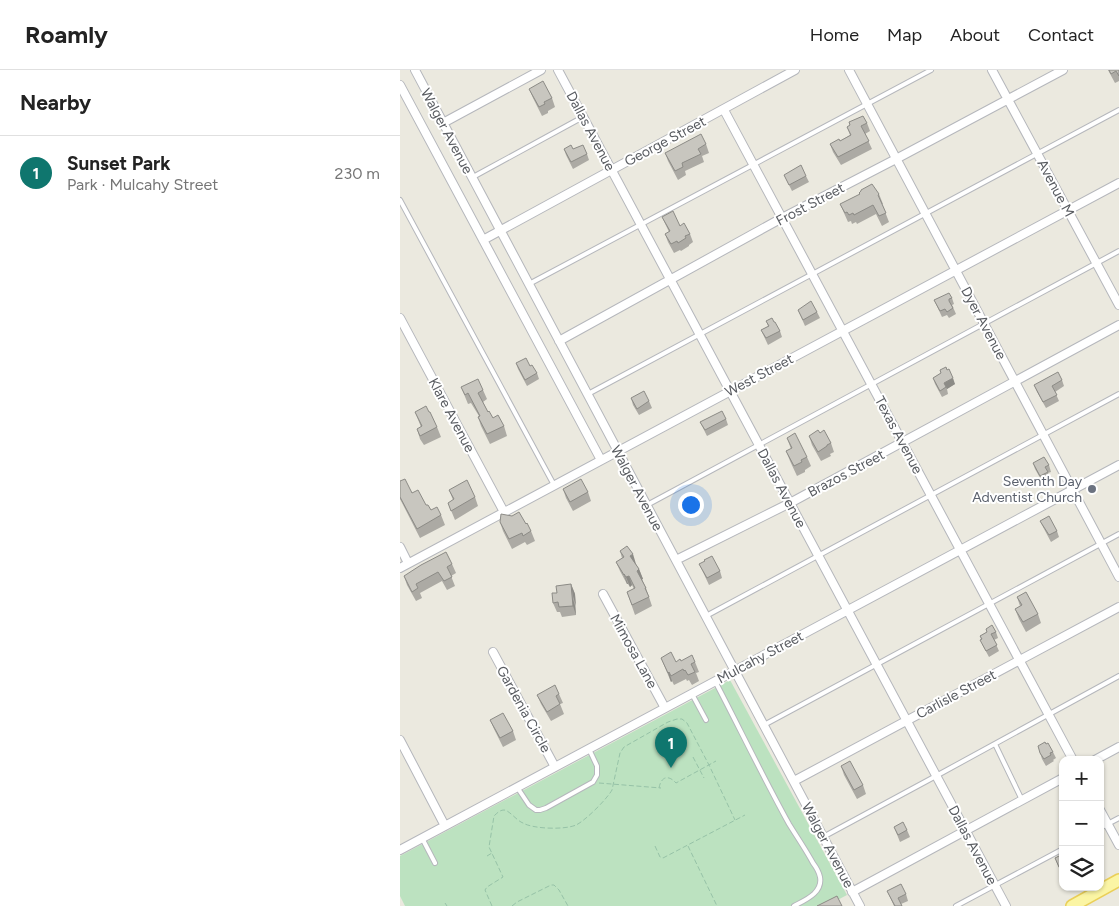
<!DOCTYPE html>
<html lang="en">
<head>
<meta charset="utf-8">
<style>
  body { margin:0; font-family:Figtree,sans-serif; background:#f6f6f6; color:#222 }
  .controls { position:absolute; right:15px; bottom:15px; display:grid; overflow:hidden; border-radius:10px; box-shadow:0 1px 4px #0004 }
  .controls button { width:45px; height:45px; display:grid; place-items:center; padding:0; border:0; border-bottom:1px solid #e0e0e0; background:#fff; color:#222; font:25px sans-serif }
  .you { position:absolute; left:290px; top:434px; width:18px; height:18px; margin:-12px; border:4px solid #fff; border-radius:50%; background:#1a73e8; box-shadow:0 0 0 8px #1a73e833 }
  .badge { display:grid; place-items:center; width:32px; height:32px; border-radius:50%; background:#0f766e; color:#fff; font-size:16px; font-weight:700 }
  .pin { position:absolute; translate:-50% -41px; filter:drop-shadow(0 1px 2px #0008) }
  .pin::after { content:''; position:absolute; top:26px; width:18px; height:15px; background:inherit; clip-path:polygon(0 0,100% 0,50% 100%) }
  .list { margin:0; padding:0; list-style:none }
  h2 { display:flex; justify-content:space-between; align-items:center; height:65px; margin:0; padding:0 20px; font-size:21px }
  h2 small { font-size:16px; font-weight:400; color:#767676 }
  .list li { display:grid; grid-template-columns:32px 1fr auto; gap:15px; align-items:center; box-sizing:border-box; height:75px; padding:0 20px; border-top:1px solid #e0e0e0 }
  .list b { display:block; font-size:19px; white-space:nowrap }
  .list p { margin:0; font-size:16px; white-space:nowrap; color:#767676 }
  .list em { font-size:16px; font-style:normal; color:#767676 }
  .icon { flex:none; width:28px; height:28px; fill:none; stroke:currentColor; stroke-width:2; stroke-linecap:round; stroke-linejoin:round }
  .map { position:relative; flex:none; width:719px; height:836px; overflow:hidden }
  header { display:flex; align-items:center; gap:30px; box-sizing:border-box; height:70px; padding:0 25px; background:#fff; border-bottom:1px solid #e0e0e0 }
  header strong { font-size:24px }
  nav { display:flex; gap:28px; margin-inline-start:auto; font-size:18px }
  main { display:flex }
  aside { flex:1; background:#fff }
  .map>svg:first-child { display:block }
  .green { fill:#bce2c0 }
  .lines { fill:none; stroke-linecap:round; stroke-linejoin:round }
  .lane-casing { stroke:#b5b7bc; stroke-width:6 }
  .street-casing { stroke:#b5b7bc; stroke-width:10 }
  .primary-casing { stroke:#eacf59; stroke-width:14 }
  .path { stroke:#96c2a7; stroke-width:1; stroke-dasharray:5 2.5; stroke-linecap:butt }
  .lane { stroke:#fff; stroke-width:4 }
  .street { stroke:#fff; stroke-width:8 }
  .primary { stroke:#fbf5a4; stroke-width:11 }
  .wall { fill:#acaaa4 }
  .shaded-wall { fill:#8c8b86 }
  .building { fill:#c8c6bf; stroke:#8c8b86 }
  .worship-dot { fill:#6b7280; stroke:#fff; stroke-width:2 }
  .labels { text-anchor:middle; stroke-width:4; stroke-linejoin:round; paint-order:stroke }
  .street-label { font-size:14px; fill:#585b60; stroke:#fff }
  .worship-label { font-size:14px; fill:#5b616d; stroke:#fff; text-anchor:end }
</style>
</head>
<body>
<header>
<strong>Roamly</strong>
<nav><a>Home</a><a>Map</a><a>About</a><a>Contact</a></nav>
</header>
<main>
<aside>
<h2>Nearby<small></small></h2>
<ul class="list">
<li><span class="badge">1</span><div><b>Sunset Park</b><p>Park · Mulcahy Street</p></div><em>230 m</em></li>
</ul>
</aside>
<div class="map">
<svg width="719" height="836" viewBox="0 0 719 836">
  <rect width="100%" height="100%" fill="#ebe9df"/>
  <!-- green -->
  <path class="green" d="M330,610L447,825L426,836H5L0,826V786Z"/>
  <g class="lines">
    <defs>
      <path id="lane" d="M73,107L183,47
        M0,130L154,415
        M129,214L531,0
        M188,324L719,40
        M247,435L719,181
        M306,546L719,324
        M315,611C340,659 363,707 389,754C397,767 406,780 413,793C416,797 419,802 420,807C423,823 405,830 394,836
        M292,624L306,650
        M364,655L719,464
        M595,674L622,730
        M117,717L129,735L136,740H140L146,738L193,712L197,705V696L189,679
        M700,758L719,748
        M423,767L536,706L719,606
        M22,768L35,793
        M556,836L663,779"/>
      <path id="street" d="M15,0L460,836
        M158,0L606,836
        M449,0L719,507
        M592,0L719,235
        M0,15L201,390
        M324,40L673,690
        M43,53L141,0
        M83,170L395,0
        M0,248L104,442
        M159,271L382,148L496,89L663,0
        M0,477L8,493
        M276,490L390,433L719,255
        M0,498L719,113
        M203,524L265,638
        M93,582L155,697
        M0,670L45,756
        M695,690L719,677
        M394,711L719,537
        M700,740L719,775
        M0,780L719,395
        M452,822L663,708"/>
      <path id="primary" d="M672,836L719,810"/>
    </defs>
    <!-- lane casing -->
    <use href="#lane" class="lane-casing"/>
    <!-- street casing -->
    <use href="#street" class="street-casing"/>
    <!-- primary casing -->
    <use href="#primary" class="primary-casing"/>
    <!-- path -->
    <path class="path" d="M293,687L304,708
      M199,713L261,718
      M259,718C261,707 268,704 276,713L316,691
      M255,776L260,787L263,788L345,745
      M288,776L317,836
      M87,786L92,783
      M45,833L47,836
      M92,836L85,820L87,817L103,807L89,777L94,746C97,743 100,740 104,740C109,740 117,751 123,753C133,759 165,760 176,755C185,751 207,729 212,720L220,683L224,677L268,652L277,649H282L287,653L309,695L335,750
      M112,836L117,832L151,815H154L159,820L168,836"/>
    <!-- lane -->
    <use href="#lane" class="lane"/>
    <!-- street -->
    <use href="#street" class="street"/>
    <!-- primary -->
    <use href="#primary" class="primary"/>
  </g>
  <!-- wall -->
  <path class="wall" d="M708,0H719V11L715,13Z
    M129,19L152,28L155,37L148,41V43L142,46L133,28Z
    M449,52L467,53L470,61L465,64L472,79L441,95L433,82L430,74L440,71L450,65L447,57L450,55Z
    M306,74L309,83L302,86L304,92L285,101L286,105L278,110L268,91L265,83Z
    M164,79H173L187,84L189,90L173,99L166,85Z
    M384,105L406,106L409,112L392,121Z
    M479,124L483,134H482L489,152L482,156L476,144L457,154L456,152L452,154L451,151L448,152L440,134Z
    M262,147L280,156L290,164L293,172L289,175V176L281,181L280,180L274,183L268,172L265,164L269,162Z
    M552,228L554,234L552,235L556,244L549,248L547,245L542,247L534,230Z
    M398,240L417,242L420,248L405,256Z
    M366,251L374,252L380,261L382,267L368,275L361,260L368,256Z
    M116,293L130,296L137,303L139,309L127,316L118,299Z
    M540,300L555,314L547,319L548,324L542,327L535,314L533,308L541,303Z
    M662,310L664,316L655,322L659,331L646,338L637,322L634,315Z
    M61,317L83,320L87,329L83,332L88,342L93,348L104,356L107,366L90,374L81,356L78,347L79,346L71,333L68,334Z
    M231,328L249,331L252,338L239,345L233,335Z
    M15,342L37,357L41,367L24,375L20,369L17,359L21,357Z
    M326,349L328,355L307,366L300,352Z
    M420,363L431,373L434,382L430,384L431,386L421,391L412,375L409,366Z
    M387,368L407,387L411,396L405,400V402L397,406L390,391L386,381L391,379Z
    M633,393L649,395L651,402L648,403L650,408L643,413L635,399Z
    M0,411L31,440L41,445L45,455L20,468L0,429Z
    M163,419L188,422L191,431L173,441L166,428Z
    M49,420L75,427L78,436L55,450L48,433L53,430Z
    M640,451L657,461L659,467L651,472L643,457Z
    M100,452L126,454L131,461L135,471L127,475L125,472L112,479L103,461Z
    M220,481L236,494L239,499L243,509H242L246,518L252,536L235,545L227,522L234,519L232,515L230,517L228,514H227L220,501L216,492L222,488Z
    M52,494L56,503L51,506L55,516L47,520L42,511L20,523L22,528L16,531L7,515L4,506Z
    M299,494L320,501L322,508L309,515L302,500Z
    M171,514L175,524L176,545L162,547L160,542H157L153,533L157,523Z
    M617,527L638,544L641,553L626,562L619,549L615,539L620,536Z
    M586,559L596,562L598,568L594,570L599,581L589,587L583,576L580,566L587,562Z
    M261,588L276,592L281,591L295,592L299,602L296,603L299,611L292,615L289,610L287,611L286,609L274,615L272,611L271,612Z
    M159,624L163,633L160,634L164,644L151,651L141,634L137,625Z
    M90,650L113,661L116,670L103,677L94,659Z
    M638,676L653,682L656,688L653,690L654,691L646,696L642,689Z
    M441,696L463,715L466,724L457,729L444,705Z
    M494,757L507,760L510,767L500,772Z
    M663,784V805L661,803L655,788Z
    M487,821L506,824L508,831L501,834L502,836H494Z"/>
  <!-- shaded-wall -->
  <path class="shaded-wall" d="M553,308L555,314L547,319L544,313Z
    M233,484L236,494L234,495L230,486Z
    M239,499L243,509L241,510L237,501Z
    M224,504L228,514H227L224,505Z
    M229,506L232,515L230,517L226,507Z
    M171,514L175,524L176,536L173,526Z
    M172,526L175,536L176,545L173,536Z
    M269,602L272,611L271,612L268,603Z"/>
  <!-- building -->
  <path class="building" d="M709,0H719V6L716,1L711,4Z
    M143,11L152,28L144,32L145,34L139,37L129,19Z
    M463,46L467,53L461,56L469,71L438,87L430,74L439,69L440,71L451,65L447,57L450,55L449,52Z
    M301,64L306,74L298,79L301,84L282,93L283,97L275,101L265,83Z
    M171,75L173,79L183,75L187,84L171,92L164,79Z
    M401,95L406,106L389,115L384,105Z
    M472,114L479,124L478,125L486,143L479,146L473,135L454,145L453,143L449,145L447,142L445,143L440,134L460,124L459,123L461,121V120Z
    M273,141L280,156L284,153L290,164L285,166L286,168L278,173L277,171L271,174L265,164L270,161L262,147Z
    M549,223L552,228L549,229V231L553,238L547,242L545,239L540,241L534,230Z
    M411,231L417,242L403,250L398,240Z
    M372,248L374,252H375L380,261L366,268L361,260L369,256L366,251Z
    M126,288L130,296L132,295L137,303L125,310L116,293Z
    M546,297L547,300L549,299L553,308L544,313L546,317L540,321L533,308L541,303L540,300Z
    M658,302L662,310L652,316L657,325L643,332L634,315Z
    M78,309L83,320L78,323L88,342L89,341L93,348L98,345L104,356L87,364L78,347L80,346L68,323L65,325L61,317Z
    M244,321L249,331L237,339L231,328Z
    M26,336L29,342H30L37,357L20,366L17,359L22,356L15,342Z
    M322,341L326,349L305,360L300,352Z
    M418,360L420,363L424,360L431,373L427,375V376L418,382L409,366Z
    M395,363L407,387L401,390L402,392L394,396L386,381L392,378L387,368Z
    M644,387L649,395L645,397L648,402L640,406L633,393Z
    M5,409L12,423L18,420L26,435H28L31,440L37,437L41,445L17,459L0,427V411Z
    M181,409L188,422L170,432L163,419Z
    M67,410L75,427L51,441L48,433L54,429L49,420Z
    M119,442L126,454L127,453L131,461L123,466L122,463L109,469L100,452L101,444L112,446Z
    M649,446L657,461L649,465L640,451Z
    M227,476L233,484L230,486L239,499L237,501L246,518H245L249,527L232,535L227,522L235,518L229,506L226,507L224,504V505L216,492L224,487L220,481Z
    M46,482L52,494L47,497L52,507L44,511L38,502L16,514L18,518L12,522L4,506L21,495Z
    M312,486L320,501L307,508L299,494L305,491L304,490Z
    M171,514L173,536L159,537L158,532L153,533L152,523H157L156,516Z
    M626,522L638,544L623,552L615,539L622,535L617,527Z
    M592,555L596,562L591,564L597,575L586,581L580,570L582,569L580,566L587,562L586,559Z
    M271,582L276,592L280,589L281,591L292,585L295,592L291,594L295,602L288,605L285,600L284,601L283,599L271,606L269,602L268,603L261,588Z
    M155,615L159,624L156,626L160,634L147,642L137,625Z
    M103,643L113,661L100,668L90,650Z
    M645,672L646,674L648,673L653,682L650,683L651,685L644,689L640,683L638,676Z
    M450,691L463,715L454,720L441,696Z
    M503,752L507,760L498,765L494,757Z
    M663,784V801L659,797L655,788Z
    M501,814L506,824L498,828L502,836H495L487,821Z
    M437,826L442,836H417Z"/>
  <!-- markers -->
  <circle class="worship-dot" cx="692" cy="419" r="5"/>
  <g class="labels">
    <!-- street labels -->
    <g class="street-label">
      <text transform="translate(47 61) rotate(62)" y="5">Walger Avenue</text>
      <text transform="translate(191 61) rotate(62)" y="5">Dallas Avenue</text>
      <text transform="translate(265 71) rotate(-28)" y="5">George Street</text>
      <text transform="translate(656 118) rotate(62)" y="5">Avenue M</text>
      <text transform="translate(410 134) rotate(-28)" y="5">Frost Street</text>
      <text transform="translate(584 253) rotate(62)" y="5">Dyer Avenue</text>
      <text transform="translate(359 305) rotate(-28)" y="5">West Street</text>
      <text transform="translate(52 345) rotate(62)" y="5">Klare Avenue</text>
      <text transform="translate(499 365) rotate(62)" y="5">Texas Avenue</text>
      <text transform="translate(446 403) rotate(-28)" y="5">Brazos Street</text>
      <text transform="translate(237 418) rotate(62)" y="5">Walger Avenue</text>
      <text transform="translate(382 418) rotate(62)" y="5">Dallas Avenue</text>
      <text transform="translate(234 581) rotate(61)" y="5">Mimosa Lane</text>
      <text transform="translate(360 587) rotate(-28)" y="5">Mulcahy Street</text>
      <text transform="translate(556 624) rotate(-28)" y="5">Carlisle Street</text>
      <text transform="translate(124 639) rotate(61)" y="5">Gardenia Circle</text>
      <text transform="translate(428 775) rotate(62)" y="5">Walger Avenue</text>
      <text transform="translate(573 775) rotate(62)" y="5">Dallas Avenue</text>
    </g>
    <!-- worship labels -->
    <g class="worship-label">
      <text x="682" y="416">Seventh Day<tspan x="682" dy="16">Adventist Church</tspan></text>
    </g>
  </g>
</svg>
<div class="controls">
<button>+</button>
<button>−</button>
<button><svg class="icon" aria-label="layers" viewBox="0 0 24 24"><path d="M12 4l9 5-9 5-9-5zM3 14l9 5 9-5"/></svg></button>
</div>
<div class="you"></div>
<div class="pin badge" style="left:271px;top:698px">1</div>
</div>
</main>
</body>
</html>
